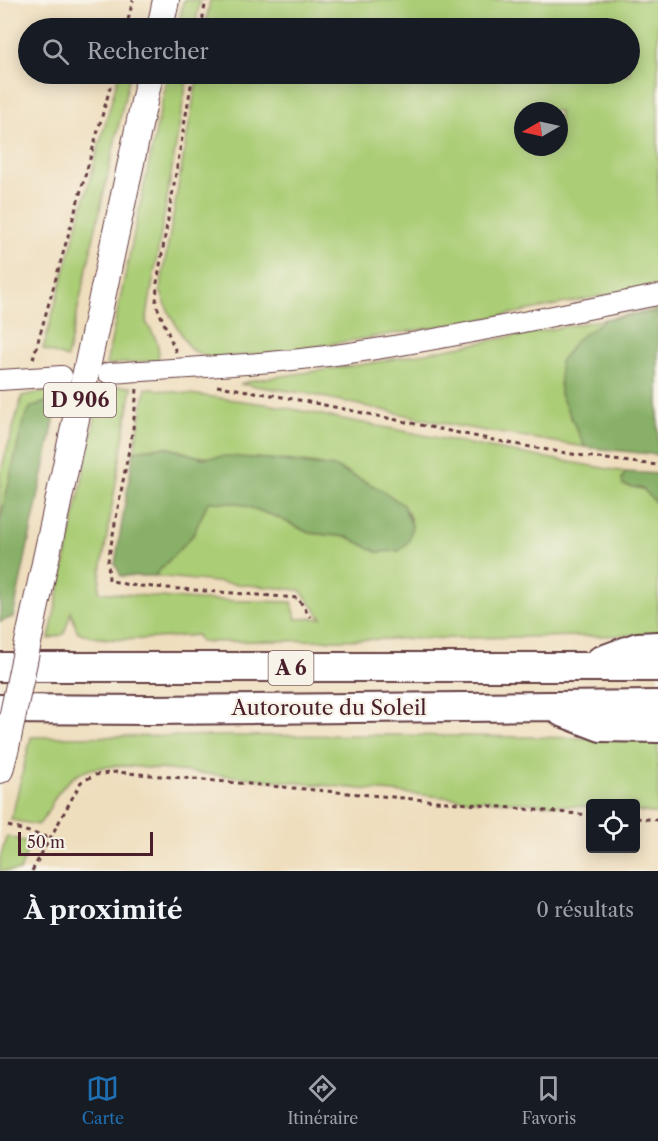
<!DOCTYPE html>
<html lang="fr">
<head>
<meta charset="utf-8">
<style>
  body { margin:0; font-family:"Libre Caslon Text",serif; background:#20242c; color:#f1f3f6 }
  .controls { position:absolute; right:18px; bottom:18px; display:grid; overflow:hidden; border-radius:6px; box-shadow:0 3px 15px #0003 }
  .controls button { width:54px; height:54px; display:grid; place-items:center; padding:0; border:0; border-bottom:2px solid #363941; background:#171b24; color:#f1f3f6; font:30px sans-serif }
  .compass { position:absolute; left:514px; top:102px; width:54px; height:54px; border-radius:50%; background:#171b24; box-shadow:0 3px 15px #0003; rotate:261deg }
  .scale { position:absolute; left:18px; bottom:15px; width:135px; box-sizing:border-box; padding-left:6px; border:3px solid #4a1f2b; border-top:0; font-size:16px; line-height:21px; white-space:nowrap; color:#4a1f2b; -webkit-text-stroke:4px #f7f3e8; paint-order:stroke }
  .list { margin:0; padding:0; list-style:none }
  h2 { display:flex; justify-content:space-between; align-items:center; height:78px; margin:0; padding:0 24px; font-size:26px }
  h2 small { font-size:20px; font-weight:400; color:#9ea1a6 }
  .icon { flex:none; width:33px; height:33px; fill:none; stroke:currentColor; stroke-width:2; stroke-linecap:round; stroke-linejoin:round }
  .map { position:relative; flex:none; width:658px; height:871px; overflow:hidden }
  .search { position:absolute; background:#171b24; box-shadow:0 3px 15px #0003; left:18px; right:18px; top:18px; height:66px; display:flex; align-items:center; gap:15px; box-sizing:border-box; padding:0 21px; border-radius:33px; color:#9ea1a6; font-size:22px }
  .sheet { height:186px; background:#171b24 }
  nav { display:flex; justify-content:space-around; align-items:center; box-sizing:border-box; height:84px; border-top:2px solid #363941; background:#171b24; font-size:16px; color:#9ea1a6 }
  nav a { display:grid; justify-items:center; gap:3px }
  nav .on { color:#1f6fb2 }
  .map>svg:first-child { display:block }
  .green { fill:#abcd76; stroke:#7a7650; stroke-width:1.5; fill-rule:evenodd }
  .forest { fill:#88b067; stroke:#696849; stroke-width:1.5 }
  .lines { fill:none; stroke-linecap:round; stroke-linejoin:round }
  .tertiary-casing { stroke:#633c41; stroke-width:22 }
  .primary-casing { stroke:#633c41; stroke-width:28 }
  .motorway-casing { stroke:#633c41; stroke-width:32 }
  .path { stroke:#633c41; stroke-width:3; stroke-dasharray:4.5 4.5; stroke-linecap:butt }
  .tertiary { stroke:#fff; stroke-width:20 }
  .primary { stroke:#fff; stroke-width:26 }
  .motorway { stroke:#fff; stroke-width:28 }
  .primary-bridge-casing { stroke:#633c41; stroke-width:28; stroke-linecap:butt }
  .primary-bridge { stroke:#fff; stroke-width:26 }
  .labels { text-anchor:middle; stroke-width:4.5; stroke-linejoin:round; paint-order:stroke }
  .shield { fill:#f7f3e8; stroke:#7e5f64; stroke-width:1.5 }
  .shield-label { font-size:20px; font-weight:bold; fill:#4a1f2b }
  .street-label { font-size:21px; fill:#4a1f2b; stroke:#f7f3e8 }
</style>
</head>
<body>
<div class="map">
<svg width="658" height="871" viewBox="0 0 658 871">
  <rect width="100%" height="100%" fill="#f7f3e8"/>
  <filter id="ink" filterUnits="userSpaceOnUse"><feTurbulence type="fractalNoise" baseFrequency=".0167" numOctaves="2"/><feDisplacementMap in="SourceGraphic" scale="12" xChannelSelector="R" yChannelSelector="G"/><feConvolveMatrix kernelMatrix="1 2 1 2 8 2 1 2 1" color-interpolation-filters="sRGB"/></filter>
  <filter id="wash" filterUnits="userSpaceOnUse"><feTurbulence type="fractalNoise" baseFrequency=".008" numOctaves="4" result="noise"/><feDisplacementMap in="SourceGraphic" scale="24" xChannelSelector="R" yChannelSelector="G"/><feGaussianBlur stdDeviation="1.35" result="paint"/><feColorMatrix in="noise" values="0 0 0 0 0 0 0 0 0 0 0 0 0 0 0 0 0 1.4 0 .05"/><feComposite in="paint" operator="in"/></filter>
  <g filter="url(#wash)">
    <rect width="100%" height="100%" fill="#efdebe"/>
    <!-- green -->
    <path class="green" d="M184,0H200L195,28H178Z
      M210,0H658V285L479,320L281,352L209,358L190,349L169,313L160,290L198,74H630V28H205ZM523,111H559V147H523Z
      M119,74H130L67,358L43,349Z
      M168,74H188L146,322C154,335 161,344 158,360L106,365Z
      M658,309V312L606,319L560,394L585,447L457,426L304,393L240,384L254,380L372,363Z
      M102,385L132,387L100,577L99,592L197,600L292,602L296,619L322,618L300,590L154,576L193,535L208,502L237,503L277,517L309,533L348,537L377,552L399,551C433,516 391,495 362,480C353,476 343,469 333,467C291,458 248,458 205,457C192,457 179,449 166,447C156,446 144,450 134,451L146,388L272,405L489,448L626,472L622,478L624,485L643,489L658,505V635L200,642L197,635C167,637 101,646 77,631L71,612L64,634L49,639Z
      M62,388L59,397L30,408L23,423L0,521V474L22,396Z
      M396,735L658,739V814L636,811V804H590V807L464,799L128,766C99,766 76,767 58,793C50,804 48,816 38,825L11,820L31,737Z
      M7,836L30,843L20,871H0V857Z"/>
    <!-- forest -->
    <path class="forest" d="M658,312V455L585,447L560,394V362L577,339L606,319Z
      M59,397L13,617L0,622V521L23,423L30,408Z
      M164,447L203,458L227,456L266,459L335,467L382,490L403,505L412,525L409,541L399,551L377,552L348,537L309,533L277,517L237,503L208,502L193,535L154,576H121L115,564L134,451Z
      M626,472L658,474V505L643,489L623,485L622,478Z"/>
  </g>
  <g filter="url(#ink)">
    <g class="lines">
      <defs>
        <path id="tertiary" d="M108,373C184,368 259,365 335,355C443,340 551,316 658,295
          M0,380L62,376"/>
        <path id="primary" d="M160,28L166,0
          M30,633L150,74
          M0,770L6,747"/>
        <path id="motorway" d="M600,661L638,647L658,646
          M0,667H658
          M0,709L149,710L658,705
          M562,712L601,727L658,728"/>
      </defs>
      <!-- tertiary casing -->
      <use href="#tertiary" class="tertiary-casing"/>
      <!-- primary casing -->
      <use href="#primary" class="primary-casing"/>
      <!-- motorway casing -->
      <use href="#motorway" class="motorway-casing"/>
      <!-- path -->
      <path class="path" d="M126,28L133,0
        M201,28L206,0
        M176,352L156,304L157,283L193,74
        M33,359L114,74
        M217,386C365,408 509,451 658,465
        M137,389L133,428L108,561L109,580L128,585L298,598L310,617
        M636,818L658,820
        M8,826L50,838
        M32,871L81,782L95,775L117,772L590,815"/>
      <!-- tertiary -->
      <use href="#tertiary" class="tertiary"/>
      <!-- primary -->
      <use href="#primary" class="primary"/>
      <!-- motorway -->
      <use href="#motorway" class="motorway"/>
      <defs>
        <path id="primary-bridge" d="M6,747L30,633"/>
      </defs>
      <!-- primary-bridge casing -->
      <use href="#primary-bridge" class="primary-bridge-casing"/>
      <!-- primary-bridge -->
      <use href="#primary-bridge" class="primary-bridge"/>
    </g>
  </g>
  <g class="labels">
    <!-- shield labels -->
    <g class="shield">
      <rect x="44" y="383" width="72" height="34" rx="4.5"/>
      <rect x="268.5" y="651" width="45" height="34" rx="4.5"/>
    </g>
    <g class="shield-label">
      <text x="80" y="407">D 906</text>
      <text x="291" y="675">A 6</text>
    </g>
    <!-- street labels -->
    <g class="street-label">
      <text x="329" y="715">Autoroute du Soleil</text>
    </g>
  </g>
</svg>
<div class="controls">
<button><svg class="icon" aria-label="locate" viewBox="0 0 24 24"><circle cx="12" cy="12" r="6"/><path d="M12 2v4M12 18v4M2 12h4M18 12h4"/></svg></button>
</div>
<svg class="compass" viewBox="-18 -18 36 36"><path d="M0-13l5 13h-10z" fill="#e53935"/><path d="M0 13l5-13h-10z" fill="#9ea1a6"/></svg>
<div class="scale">50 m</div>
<div class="search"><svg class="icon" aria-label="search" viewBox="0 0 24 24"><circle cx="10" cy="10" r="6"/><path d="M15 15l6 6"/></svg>Rechercher</div>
</div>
<section class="sheet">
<h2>À proximité<small>0 résultats</small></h2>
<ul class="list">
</ul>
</section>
<nav>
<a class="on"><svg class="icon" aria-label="map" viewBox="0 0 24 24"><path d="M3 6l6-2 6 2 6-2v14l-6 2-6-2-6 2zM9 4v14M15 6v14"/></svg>Carte</a>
<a><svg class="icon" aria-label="directions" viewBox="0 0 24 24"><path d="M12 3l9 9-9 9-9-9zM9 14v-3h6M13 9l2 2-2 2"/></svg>Itinéraire</a>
<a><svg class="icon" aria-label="saved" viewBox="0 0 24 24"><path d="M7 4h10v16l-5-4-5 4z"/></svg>Favoris</a>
</nav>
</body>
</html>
